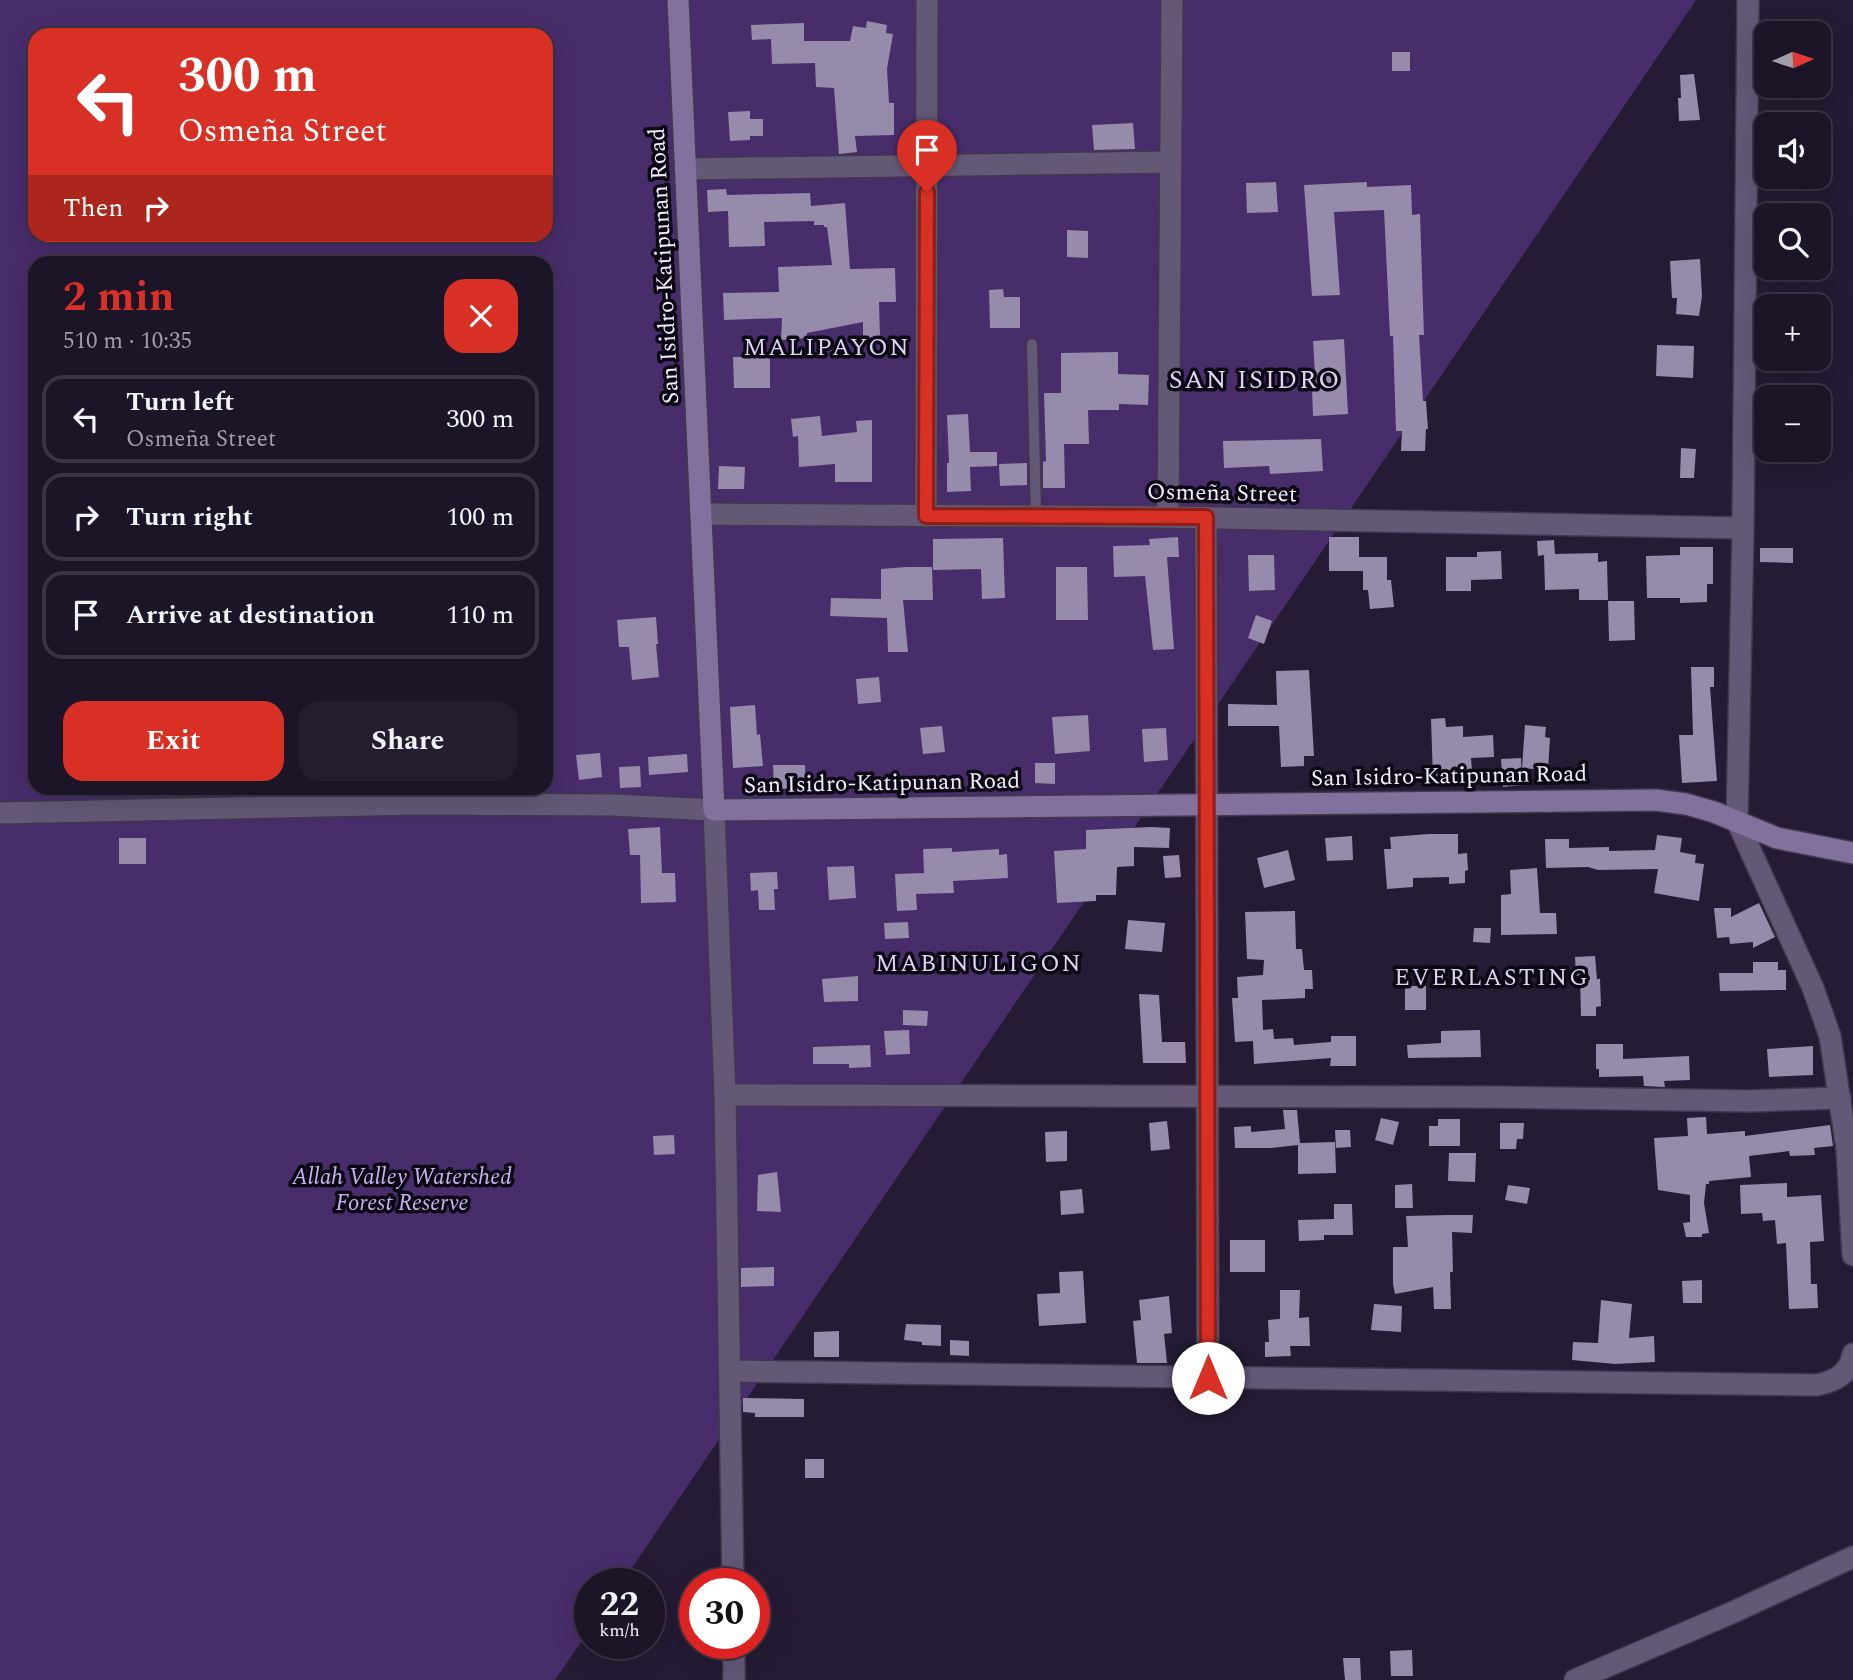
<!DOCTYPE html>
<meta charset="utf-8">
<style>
body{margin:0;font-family:Spectral,serif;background:#251d2f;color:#f1f3f6;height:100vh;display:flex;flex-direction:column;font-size:26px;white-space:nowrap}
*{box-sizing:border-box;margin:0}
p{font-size:23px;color:#a09ea7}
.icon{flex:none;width:38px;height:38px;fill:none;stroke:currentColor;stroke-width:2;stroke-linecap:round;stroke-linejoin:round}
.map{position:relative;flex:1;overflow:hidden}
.details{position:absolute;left:28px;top:256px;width:525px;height:539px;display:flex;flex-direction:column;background:#1c1427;border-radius:21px;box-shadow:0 7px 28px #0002,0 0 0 2px #3a3344}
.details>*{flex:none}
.guide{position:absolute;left:28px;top:28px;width:525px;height:214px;border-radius:21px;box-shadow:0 7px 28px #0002,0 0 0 2px #3a3344;background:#d93025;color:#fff;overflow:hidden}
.needle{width:46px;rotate:87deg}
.buttons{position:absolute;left:1754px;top:21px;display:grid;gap:14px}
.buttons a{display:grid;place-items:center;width:77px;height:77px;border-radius:14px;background:#1c1427;box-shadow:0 7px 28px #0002,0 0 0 2px #3a3344;font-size:35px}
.speed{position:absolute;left:574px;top:1568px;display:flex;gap:14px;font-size:35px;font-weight:700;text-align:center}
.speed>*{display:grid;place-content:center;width:91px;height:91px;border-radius:50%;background:#1c1427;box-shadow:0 7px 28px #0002,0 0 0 2px #3a3344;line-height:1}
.speed small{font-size:18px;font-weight:400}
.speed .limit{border:10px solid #d22;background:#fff;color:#111}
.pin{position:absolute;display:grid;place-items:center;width:60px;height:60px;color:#fff;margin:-72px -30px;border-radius:50% 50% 50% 0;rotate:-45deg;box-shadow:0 0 7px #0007}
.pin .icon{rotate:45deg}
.me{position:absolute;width:77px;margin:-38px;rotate:0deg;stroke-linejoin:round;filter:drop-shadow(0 0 5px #0008)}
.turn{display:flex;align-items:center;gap:24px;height:147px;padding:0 35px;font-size:32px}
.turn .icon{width:91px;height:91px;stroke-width:2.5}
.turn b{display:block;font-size:49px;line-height:60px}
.then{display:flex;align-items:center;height:66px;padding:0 35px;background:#0003;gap:14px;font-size:26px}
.round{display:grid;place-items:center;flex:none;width:74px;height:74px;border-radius:21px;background:#251d2f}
.summary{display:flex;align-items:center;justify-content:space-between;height:119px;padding:0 35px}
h1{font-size:42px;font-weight:700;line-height:52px;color:#d93025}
.action{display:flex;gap:14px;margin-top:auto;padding:14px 35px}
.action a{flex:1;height:80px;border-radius:21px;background:#d93025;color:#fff;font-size:28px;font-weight:700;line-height:80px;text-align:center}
.action a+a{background:#251d2f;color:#f1f3f6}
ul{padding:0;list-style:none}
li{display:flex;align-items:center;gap:21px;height:88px;margin:0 14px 10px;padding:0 21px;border:4px solid #3a3344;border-radius:21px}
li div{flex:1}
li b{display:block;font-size:26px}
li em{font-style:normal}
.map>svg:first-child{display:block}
.green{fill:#482d6b;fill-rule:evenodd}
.building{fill:#968baa}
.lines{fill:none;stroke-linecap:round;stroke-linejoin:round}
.lane-casing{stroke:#40384c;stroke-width:14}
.street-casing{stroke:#40384c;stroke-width:24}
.secondary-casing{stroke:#40384c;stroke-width:24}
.lane{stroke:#635876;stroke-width:10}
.street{stroke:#635876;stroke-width:21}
.secondary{stroke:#81719c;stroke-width:21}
.route-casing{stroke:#8d1f18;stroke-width:18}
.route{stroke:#d93025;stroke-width:12}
.labels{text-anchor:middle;stroke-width:7;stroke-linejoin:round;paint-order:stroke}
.street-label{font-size:23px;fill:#f1ebfc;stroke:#0c0813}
.park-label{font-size:23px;font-style:italic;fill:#c9b2f2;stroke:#0c0813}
.neighbourhood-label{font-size:24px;letter-spacing:2px;fill:#ded2f5;stroke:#0c0813}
.quarter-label{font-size:26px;letter-spacing:2px;fill:#ded2f5;stroke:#0c0813}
</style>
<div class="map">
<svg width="1853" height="1680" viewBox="0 0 1853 1680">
<rect width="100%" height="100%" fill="#251b34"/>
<path class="green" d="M0,0H1696L621,1584H590V1629L555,1680H0ZM35,35H546V234H35ZM35,262H546V788H35Z"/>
<g class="building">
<polygon points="867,21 887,25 886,33 893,34 887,69 889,103 894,103 894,135 855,136 857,152 839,154 834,88 816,87 815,63 772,64 771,39 752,40 751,25 804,23 804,41 850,41 853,26 866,28"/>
<rect x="1392" y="52" width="18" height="19"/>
<polygon points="1694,74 1700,120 1679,121 1678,98 1681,98 1680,75"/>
<polygon points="750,111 750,119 763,119 763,136 750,136 750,140 730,141 728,112"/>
<polygon points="1133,123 1135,149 1094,150 1092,125"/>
<polygon points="1276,182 1278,212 1247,213 1246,183"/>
<polygon points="1367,182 1367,187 1411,185 1412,215 1420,214 1424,335 1419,335 1423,401 1426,401 1428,429 1426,429 1425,451 1401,451 1402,431 1396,431 1393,336 1390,336 1384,210 1334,212 1340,295 1312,296 1304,185"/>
<polygon points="726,189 727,195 810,193 811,206 845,203 850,269 895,268 896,302 879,302 880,337 863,338 863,322 807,333 807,338 781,340 782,318 724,320 723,293 779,292 778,267 832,265 827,227 824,227 824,225 814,225 814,221 764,222 765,246 729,247 728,211 708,212 707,190"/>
<polygon points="1067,230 1088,231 1088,258 1067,257"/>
<polygon points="1700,259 1702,296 1699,316 1676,314 1677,298 1672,298 1670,261"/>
<polygon points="1003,289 1004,297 1020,297 1020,328 990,328 989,290"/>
<polygon points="1344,339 1348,414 1313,416 1312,389 1316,389 1313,341"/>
<polygon points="1657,345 1694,346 1693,378 1656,376"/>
<polygon points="1118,352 1118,374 1149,375 1148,405 1119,404 1119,410 1088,410 1089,444 1064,444 1065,488 1043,488 1043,462 1046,461 1044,393 1061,393 1061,353"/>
<polygon points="733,357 770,357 770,388 734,388"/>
<polygon points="968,414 970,452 997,452 997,466 970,467 971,491 947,492 947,463 949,463 947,415"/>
<polygon points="820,416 822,436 857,432 856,421 872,420 872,482 835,482 835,464 799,467 798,436 793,437 791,419"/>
<polygon points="1321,439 1323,471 1270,474 1269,466 1224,468 1223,441"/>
<polygon points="1681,448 1696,449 1694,478 1680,478"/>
<polygon points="1027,463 1027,485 1000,486 999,464"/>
<polygon points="719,466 745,467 744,489 718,489"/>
<polygon points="1178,537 1179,557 1167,557 1174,649 1153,650 1145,576 1114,577 1113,546 1150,545 1149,539"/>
<polygon points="1329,537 1359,537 1359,557 1387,557 1387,580 1391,580 1394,607 1370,609 1368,590 1363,590 1363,571 1329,571"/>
<polygon points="1003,538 1005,598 982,599 981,569 933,570 933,539"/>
<polygon points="1554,540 1555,554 1598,553 1598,562 1607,561 1608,600 1579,600 1579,589 1545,590 1544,555 1538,556 1537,541"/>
<polygon points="1680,547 1713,547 1713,584 1707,584 1707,602 1680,603 1680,598 1647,598 1646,556 1680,555"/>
<polygon points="1760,548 1793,548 1793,563 1760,562"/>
<polygon points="1501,551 1502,579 1471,580 1471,591 1446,591 1446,557 1477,557 1477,552"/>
<polygon points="1248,555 1274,555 1275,590 1249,591"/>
<polygon points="906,567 932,567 933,600 903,600 908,652 888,652 887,618 830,616 831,598 881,599 881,569"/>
<polygon points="1056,567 1087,567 1088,620 1056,620"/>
<polygon points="1608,601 1634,601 1635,640 1609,641"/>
<polygon points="1256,615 1272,621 1264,644 1248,638"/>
<polygon points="656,617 658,644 656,644 659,677 632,680 629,647 619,647 617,620"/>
<polygon points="1691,667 1714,667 1714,687 1710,687 1717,781 1682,783 1679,735 1693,735"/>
<polygon points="1309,670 1314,756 1304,756 1304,766 1281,767 1279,726 1228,726 1228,704 1277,705 1276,671"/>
<polygon points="879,677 881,702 858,704 856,679"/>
<polygon points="755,705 757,735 760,734 763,766 733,768 730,707"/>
<polygon points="1088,715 1090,751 1055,754 1052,717"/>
<polygon points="1445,718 1446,727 1463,726 1463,737 1493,735 1494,757 1471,758 1472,770 1448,772 1449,779 1433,780 1431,719"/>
<polygon points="1525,725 1546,727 1545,737 1550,738 1548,770 1522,768"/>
<polygon points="942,726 945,752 923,754 920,728"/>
<polygon points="1166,728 1168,760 1144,762 1142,729"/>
<polygon points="600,753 602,777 579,780 576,755"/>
<polygon points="687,754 688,772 649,775 648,757"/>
<polygon points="1521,758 1522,785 1503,787 1501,759"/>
<polygon points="1035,763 1055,763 1055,784 1035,783"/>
<polygon points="773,765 805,765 806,788 774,789"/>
<polygon points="640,766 641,787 620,788 619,767"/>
<polygon points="660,827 662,873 675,873 676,902 641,903 640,855 630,855 628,829"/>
<polygon points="1151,827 1170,828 1169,848 1134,847 1134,866 1117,867 1116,895 1096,895 1096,901 1057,903 1054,851 1086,849 1086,830"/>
<polygon points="1429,834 1458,834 1458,854 1467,853 1468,870 1465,871 1465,883 1449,884 1449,877 1413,878 1413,887 1387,889 1384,849 1391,849 1390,837"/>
<polygon points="1657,835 1682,838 1680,852 1696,855 1695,863 1704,864 1699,901 1654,893 1658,869 1598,870 1588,867 1546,868 1545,839 1569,839 1569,848 1609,847 1609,851 1655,850"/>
<polygon points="1352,836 1353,860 1327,861 1325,838"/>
<rect x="119" y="838" width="27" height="26"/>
<polygon points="952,848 952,852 999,849 999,855 1007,854 1008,878 953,881 954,893 916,894 917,910 897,911 895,874 924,873 923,849"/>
<polygon points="1288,850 1295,880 1264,888 1257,858"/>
<polygon points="1179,855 1181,877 1165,878 1163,856"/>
<polygon points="854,866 856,898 829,900 827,867"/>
<polygon points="1537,868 1540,913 1556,913 1557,934 1501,935 1501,895 1511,894 1510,870"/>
<polygon points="777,872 778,889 774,889 775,910 759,910 758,890 751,891 750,873"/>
<polygon points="1759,903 1775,937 1753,948 1753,942 1730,944 1729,937 1717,938 1714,908 1731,908 1731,917"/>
<polygon points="1295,911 1296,949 1302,949 1304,970 1312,970 1313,989 1305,989 1305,998 1262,1000 1263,1030 1273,1029 1274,1039 1293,1038 1294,1045 1331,1042 1331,1036 1356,1036 1356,1066 1330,1066 1331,1058 1254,1064 1253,1041 1235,1042 1232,998 1238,998 1237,977 1263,975 1264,960 1247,959 1245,912"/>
<polygon points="1128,920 1165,923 1162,952 1125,949"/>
<polygon points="908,922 909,938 885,939 884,923"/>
<polygon points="1474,928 1491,928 1490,943 1473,942"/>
<polygon points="1595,956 1597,979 1600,979 1601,1006 1596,1007 1596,1016 1581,1016 1580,976 1576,976 1575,957"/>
<polygon points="1753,962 1778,962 1778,970 1786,970 1786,990 1720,991 1719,973 1753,973"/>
<polygon points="858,976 858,1001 824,1002 822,979"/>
<rect x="1405" y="986" width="21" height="24"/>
<polygon points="1139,994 1159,995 1162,1042 1185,1042 1186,1063 1143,1063"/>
<polygon points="903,1010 928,1011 927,1026 903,1025"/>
<polygon points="909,1030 910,1054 886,1055 884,1031"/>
<polygon points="1480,1030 1481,1057 1408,1058 1407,1045 1441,1043 1441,1031"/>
<polygon points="1596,1044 1623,1044 1623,1059 1689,1056 1690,1080 1664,1081 1665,1087 1644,1086 1643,1076 1599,1077 1599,1069 1596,1069"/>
<polygon points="870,1045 871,1067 849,1068 849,1064 813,1064 813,1047"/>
<polygon points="1813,1046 1813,1075 1769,1077 1767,1049"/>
<polygon points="1283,1110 1297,1110 1300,1143 1335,1142 1336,1173 1298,1174 1298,1145 1271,1148 1235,1148 1234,1127 1251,1126 1251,1132 1285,1129"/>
<polygon points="1706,1117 1707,1134 1745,1131 1745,1136 1830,1125 1833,1146 1814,1148 1815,1155 1790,1156 1789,1151 1749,1156 1751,1177 1709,1181 1709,1184 1706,1184 1704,1203 1709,1233 1702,1234 1702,1237 1686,1237 1683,1223 1690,1222 1690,1195 1658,1190 1654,1138 1688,1136 1687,1118"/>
<polygon points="1381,1118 1399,1122 1393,1145 1375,1140"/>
<polygon points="1438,1119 1460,1119 1460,1146 1429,1146 1429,1126 1438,1126"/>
<polygon points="1167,1121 1170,1149 1151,1151 1149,1123"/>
<polygon points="1500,1123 1524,1123 1523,1139 1517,1139 1516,1149 1500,1149"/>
<polygon points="1335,1130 1350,1130 1351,1147 1336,1148"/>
<polygon points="1067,1131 1067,1161 1046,1162 1045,1132"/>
<polygon points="674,1135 675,1154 654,1155 653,1136"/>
<polygon points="1449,1153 1476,1153 1475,1182 1448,1181"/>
<polygon points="777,1172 781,1212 757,1211 758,1175"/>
<polygon points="1787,1183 1787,1197 1821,1195 1824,1241 1810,1242 1811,1284 1817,1284 1818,1308 1789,1309 1786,1243 1777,1244 1775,1220 1763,1221 1762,1213 1741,1214 1740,1185"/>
<polygon points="1412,1184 1413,1208 1395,1208 1395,1185"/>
<polygon points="1508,1185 1530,1188 1527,1204 1505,1200"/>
<polygon points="1082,1189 1084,1213 1061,1215 1060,1191"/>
<polygon points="1334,1204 1352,1204 1353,1235 1324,1235 1324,1240 1299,1241 1298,1220 1334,1219"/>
<polygon points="1448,1215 1473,1215 1472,1233 1452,1232 1453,1272 1450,1272 1451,1309 1434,1309 1433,1287 1395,1294 1393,1284 1393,1247 1408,1247 1406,1216"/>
<rect x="1230" y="1240" width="35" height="32"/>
<polygon points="774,1267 774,1286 741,1287 741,1268"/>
<polygon points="1083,1271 1086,1323 1039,1326 1037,1294 1060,1293 1059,1272"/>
<polygon points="1702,1280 1702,1303 1683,1303 1682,1281"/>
<polygon points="1280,1290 1300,1290 1299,1318 1309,1317 1310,1346 1290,1346 1291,1356 1265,1357 1265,1342 1269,1342 1268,1320 1280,1319"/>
<polygon points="1169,1296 1172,1333 1164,1334 1167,1363 1137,1363 1133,1321 1141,1320 1139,1300"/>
<polygon points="1601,1300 1632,1304 1629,1338 1654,1336 1655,1362 1615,1364 1572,1360 1573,1342 1598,1343"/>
<polygon points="1374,1304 1402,1306 1401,1332 1371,1330"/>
<polygon points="906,1324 941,1325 941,1346 922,1345 922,1342 904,1340"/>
<polygon points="839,1331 839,1357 814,1357 814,1332"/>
<polygon points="950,1340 969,1341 969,1356 950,1355"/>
<polygon points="743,1398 804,1399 804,1417 755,1417 755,1413 743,1412"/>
<rect x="805" y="1459" width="19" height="19"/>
<polygon points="1412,1650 1413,1676 1391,1676 1390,1651"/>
<polygon points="1343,1658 1360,1658 1361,1680 1345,1680"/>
</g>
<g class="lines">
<defs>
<polyline id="lane" points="1032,344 1036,516"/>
<g id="street">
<polyline points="1748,0 1743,528 1737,821 1813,988 1830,1036 1847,1149 1853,1255"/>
<polyline points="685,169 1170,162"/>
<polyline points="701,514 1168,517 1743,528"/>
<polyline points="926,516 927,0"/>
<polyline points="1168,517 1172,0"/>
<polyline points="1206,517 1208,1378"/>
<polyline points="0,813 415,804 613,805 714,810 725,1095 733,1584"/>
<polyline points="725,1095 1488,1097 1751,1101 1840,1098"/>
<path d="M731,1371L1817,1385C1836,1381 1849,1374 1853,1354"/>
<polyline points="734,1643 734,1680"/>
<polyline points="1575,1680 1729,1614 1853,1557"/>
</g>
<polyline id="secondary" points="678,0 714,810 1656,800 1686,804 1714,812 1777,838 1853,853"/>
</defs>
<use href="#lane" class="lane-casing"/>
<use href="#street" class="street-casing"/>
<use href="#secondary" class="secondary-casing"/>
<use href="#lane" class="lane"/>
<use href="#street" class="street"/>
<use href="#secondary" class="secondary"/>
</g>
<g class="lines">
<defs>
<polyline id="route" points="927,192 926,516 1206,517 1208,1378"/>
</defs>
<use href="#route" class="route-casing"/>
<use href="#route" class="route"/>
</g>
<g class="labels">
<g class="street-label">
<text transform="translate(663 266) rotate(-93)" y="8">San Isidro-Katipunan Road</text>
<text transform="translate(1222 492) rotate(1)" y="8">Osmeña Street</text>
<text transform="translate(1449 775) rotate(-1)" y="8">San Isidro-Katipunan Road</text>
<text transform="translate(882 782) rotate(-1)" y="8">San Isidro-Katipunan Road</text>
</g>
<g class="park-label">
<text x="402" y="1184">Allah Valley Watershed<tspan x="402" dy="26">Forest Reserve</tspan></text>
</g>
<g class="neighbourhood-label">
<text x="827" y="355">MALIPAYON</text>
<text x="979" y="971">MABINULIGON</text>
<text x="1492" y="985">EVERLASTING</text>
</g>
<g class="quarter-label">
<text x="1255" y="388">SAN ISIDRO</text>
</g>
</g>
</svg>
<div class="buttons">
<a><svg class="needle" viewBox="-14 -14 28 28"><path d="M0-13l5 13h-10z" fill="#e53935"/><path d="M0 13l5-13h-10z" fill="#a09ea7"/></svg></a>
<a><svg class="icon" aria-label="sound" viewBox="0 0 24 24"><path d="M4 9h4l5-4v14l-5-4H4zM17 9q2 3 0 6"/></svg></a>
<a><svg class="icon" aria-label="search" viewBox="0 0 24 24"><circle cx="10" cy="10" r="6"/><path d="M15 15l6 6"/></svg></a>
<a>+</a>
<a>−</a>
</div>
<div class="speed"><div>22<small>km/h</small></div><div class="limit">30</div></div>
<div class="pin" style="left:927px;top:192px;background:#d93025"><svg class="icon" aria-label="arrive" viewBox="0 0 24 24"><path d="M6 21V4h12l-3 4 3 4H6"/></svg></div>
<svg class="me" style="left:1208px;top:1378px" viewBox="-20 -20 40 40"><circle r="19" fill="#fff"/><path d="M0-13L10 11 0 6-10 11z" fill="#d93025"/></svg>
<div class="guide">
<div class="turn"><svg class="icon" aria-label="left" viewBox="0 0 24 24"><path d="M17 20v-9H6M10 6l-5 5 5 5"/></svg><div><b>300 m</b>Osmeña Street</div></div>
<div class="then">Then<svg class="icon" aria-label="right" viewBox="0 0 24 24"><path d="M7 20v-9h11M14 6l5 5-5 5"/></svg></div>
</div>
<section class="details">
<div class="summary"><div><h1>2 min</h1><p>510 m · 10:35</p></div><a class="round" style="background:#d93025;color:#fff"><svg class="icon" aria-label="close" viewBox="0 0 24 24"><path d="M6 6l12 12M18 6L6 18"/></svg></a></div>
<ul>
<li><svg class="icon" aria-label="left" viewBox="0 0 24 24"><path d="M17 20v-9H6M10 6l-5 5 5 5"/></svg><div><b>Turn left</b><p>Osmeña Street</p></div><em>300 m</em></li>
<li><svg class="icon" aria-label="right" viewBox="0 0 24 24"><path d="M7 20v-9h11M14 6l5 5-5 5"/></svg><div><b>Turn right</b></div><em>100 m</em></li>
<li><svg class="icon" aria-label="arrive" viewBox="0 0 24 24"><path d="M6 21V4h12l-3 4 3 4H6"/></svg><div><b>Arrive at destination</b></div><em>110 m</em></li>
</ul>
<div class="action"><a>Exit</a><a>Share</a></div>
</section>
</div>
